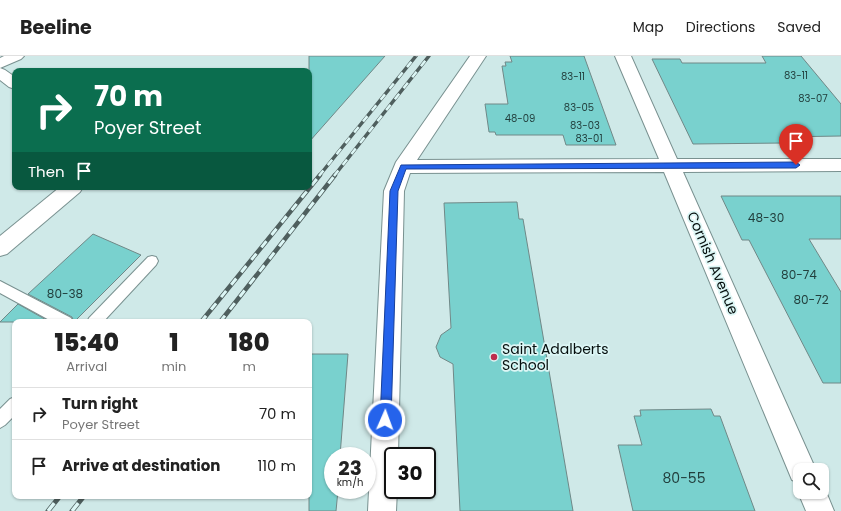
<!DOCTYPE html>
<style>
body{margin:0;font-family:Poppins,sans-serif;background:#f6f6f6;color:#222;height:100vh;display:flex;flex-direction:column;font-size:15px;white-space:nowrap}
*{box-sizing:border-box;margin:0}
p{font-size:13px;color:#767676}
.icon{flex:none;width:22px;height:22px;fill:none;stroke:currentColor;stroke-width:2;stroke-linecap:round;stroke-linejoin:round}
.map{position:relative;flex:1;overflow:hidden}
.panel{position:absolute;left:12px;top:263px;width:300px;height:180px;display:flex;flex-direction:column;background:#fff;border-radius:8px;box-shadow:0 1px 3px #0004}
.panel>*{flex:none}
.hud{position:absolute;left:12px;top:12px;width:300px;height:122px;border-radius:8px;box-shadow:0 1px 3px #0004;background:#0b6e4f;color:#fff;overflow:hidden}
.buttons{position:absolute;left:793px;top:407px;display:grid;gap:8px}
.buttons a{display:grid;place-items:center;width:36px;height:36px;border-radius:8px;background:#fff;box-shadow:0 1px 3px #0004;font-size:20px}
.speed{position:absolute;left:324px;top:391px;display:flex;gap:8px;font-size:20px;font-weight:700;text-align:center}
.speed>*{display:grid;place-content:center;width:52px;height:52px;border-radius:50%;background:#fff;box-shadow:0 1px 3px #0004;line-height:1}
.speed small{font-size:10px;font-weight:400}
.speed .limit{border:2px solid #111;border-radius:6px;background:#fff;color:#111}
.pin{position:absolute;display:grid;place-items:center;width:34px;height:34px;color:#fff;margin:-41px -17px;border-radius:50% 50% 50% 0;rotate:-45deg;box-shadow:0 0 4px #0007}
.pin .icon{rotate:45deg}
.me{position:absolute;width:44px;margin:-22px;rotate:2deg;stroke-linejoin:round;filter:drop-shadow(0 0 3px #0008)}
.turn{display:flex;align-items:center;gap:14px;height:84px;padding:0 16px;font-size:18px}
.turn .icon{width:52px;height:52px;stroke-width:2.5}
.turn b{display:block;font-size:28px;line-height:34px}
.then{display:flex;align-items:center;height:38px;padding:0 16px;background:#0003;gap:8px;font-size:15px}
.eta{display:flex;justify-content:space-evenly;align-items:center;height:68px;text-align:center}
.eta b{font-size:24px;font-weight:800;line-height:28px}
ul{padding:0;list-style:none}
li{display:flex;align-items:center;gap:12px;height:52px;padding:0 16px;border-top:1px solid #e0e0e0}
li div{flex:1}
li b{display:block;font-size:15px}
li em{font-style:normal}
header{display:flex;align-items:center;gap:24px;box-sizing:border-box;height:56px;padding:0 20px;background:#fff;border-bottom:1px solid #e0e0e0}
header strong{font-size:19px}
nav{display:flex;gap:22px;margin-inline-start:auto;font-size:14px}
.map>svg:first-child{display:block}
.building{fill:#79d1ce;stroke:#708887}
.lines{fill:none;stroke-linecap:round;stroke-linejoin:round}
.lane-casing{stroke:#799190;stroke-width:2}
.street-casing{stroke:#799190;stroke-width:2}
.lane{fill:#fff;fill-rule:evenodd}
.street{fill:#fff;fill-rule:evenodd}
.rail-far2-casing{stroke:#4f5f5e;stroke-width:3.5}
.rail-far1-casing{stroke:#4f5f5e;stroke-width:4.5}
.rail-casing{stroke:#4f5f5e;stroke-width:5}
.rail-far2{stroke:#dcf6f5;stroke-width:2.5;stroke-dasharray:7;stroke-linecap:butt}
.rail-far1{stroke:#dcf6f5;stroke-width:3;stroke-dasharray:8;stroke-linecap:butt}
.rail{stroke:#dcf6f5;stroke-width:3.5;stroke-dasharray:10;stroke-linecap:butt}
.route{fill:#2563eb;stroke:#184099}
.poi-dot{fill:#bd2c4d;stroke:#dcf6f5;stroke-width:1.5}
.labels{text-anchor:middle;stroke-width:3.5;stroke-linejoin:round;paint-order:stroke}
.far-number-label{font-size:10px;fill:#223f3d}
.number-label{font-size:12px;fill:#223f3d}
.street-label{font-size:14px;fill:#050e0d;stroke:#dcf6f5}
.poi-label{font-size:14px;fill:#050e0d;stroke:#dcf6f5;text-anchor:start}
.near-number-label{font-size:14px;fill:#223f3d}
</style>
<header>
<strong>Beeline</strong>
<nav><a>Map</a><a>Directions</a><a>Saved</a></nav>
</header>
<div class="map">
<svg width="841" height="455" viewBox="0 0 841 455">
<rect width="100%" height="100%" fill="#cfe9e8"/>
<g class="building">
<polygon points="309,0 385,0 309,86"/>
<polygon points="510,0 584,0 616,89 566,89 563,79 496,79 495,76 489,76 485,48 508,48 502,10 506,10 505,6 512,6"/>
<polygon points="762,0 801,0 841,48 841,80 780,81 784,87 693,88 652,3 680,3 682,7 766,7"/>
<polygon points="721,140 841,140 841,183 809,183 841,236 841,327 823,327 749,184 742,184"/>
<polygon points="517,146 519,163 523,163 573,455 460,455 453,308 440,301 436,291 441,279 451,272 444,147"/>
<polygon points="93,178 141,199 74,266 72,261 28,238"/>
<polygon points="18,248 50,266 0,266"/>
<polygon points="309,298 348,298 340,400 333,400 333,434 338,434 336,455 309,455"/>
<polygon points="711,353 714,360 720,360 755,455 633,455 618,389 642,389 634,360 641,360 640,354"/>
</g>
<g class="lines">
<defs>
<g id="lane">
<polygon points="152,200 156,201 158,205 156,209 103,266 87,266 89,262 148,201"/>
<polygon points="0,225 71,262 73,266 53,266 0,237"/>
<polygon points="15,341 15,359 5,369 0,372 0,353 10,343"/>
</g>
<g id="street">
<polygon points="4,0 24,0 21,3 0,12 5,14 15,21 15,33 9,31 0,24 0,2"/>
<polygon points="470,0 486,0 417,104 659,103 615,0 631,0 677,103 841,103 841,115 683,116 816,414 800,414 800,427 792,424 664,116 410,117 404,135 398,400 393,400 393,434 397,434 396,455 368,455 384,135 396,106"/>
<polygon points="60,131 83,131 80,136 7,198 0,200 0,180"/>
<polygon points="822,426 834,455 806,455 798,436 800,431 800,436 822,436"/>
</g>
</defs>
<use href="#lane" class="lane-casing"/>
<use href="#street" class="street-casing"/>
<use href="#lane" class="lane"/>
<use href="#street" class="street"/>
<defs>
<g id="rail-far2">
<polyline points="319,120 416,0"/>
<polyline points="334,120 429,0"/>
</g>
<g id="rail-far1">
<polyline points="201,266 320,119"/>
<polyline points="220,266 335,119"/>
</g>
<g id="rail">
<polyline points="48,455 60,440"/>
<polyline points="72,455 84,440"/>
</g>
</defs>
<use href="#rail-far2" class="rail-far2-casing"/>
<use href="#rail-far1" class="rail-far1-casing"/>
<use href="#rail" class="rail-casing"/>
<use href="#rail-far2" class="rail-far2"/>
<use href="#rail-far1" class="rail-far1"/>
<use href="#rail" class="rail"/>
</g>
<polygon class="route" points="796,106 800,109 796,112 406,113 398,135 391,364 389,367 385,369 381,367 380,364 390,135 401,109"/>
<circle class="poi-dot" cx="494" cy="301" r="4"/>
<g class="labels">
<g class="far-number-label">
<text x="796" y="23">83-11</text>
<text x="573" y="24">83-11</text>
<text x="813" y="46">83-07</text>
<text x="579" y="55">83-05</text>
<text x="520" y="66">48-09</text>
<text x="585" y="73">83-03</text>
<text x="589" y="86">83-01</text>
</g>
<g class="number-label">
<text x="766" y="166">48-30</text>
<text x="799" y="223">80-74</text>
<text x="65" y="242">80-38</text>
<text x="811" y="248">80-72</text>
</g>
<g class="street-label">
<text transform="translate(713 207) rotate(67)" y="5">Cornish Avenue</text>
</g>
<g class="poi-label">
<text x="502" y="298">Saint Adalberts<tspan x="502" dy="16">School</tspan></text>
</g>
<g class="near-number-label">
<text x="684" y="427">80-55</text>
</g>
</g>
</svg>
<div class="buttons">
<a><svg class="icon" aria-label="search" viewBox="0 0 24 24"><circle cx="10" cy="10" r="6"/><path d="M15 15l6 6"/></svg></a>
</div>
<div class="speed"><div>23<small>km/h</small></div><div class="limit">30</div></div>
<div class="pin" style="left:796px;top:109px;background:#d93025"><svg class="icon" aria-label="arrive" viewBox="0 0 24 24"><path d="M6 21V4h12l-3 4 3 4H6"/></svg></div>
<svg class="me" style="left:385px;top:364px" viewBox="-20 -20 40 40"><circle r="17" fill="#2563eb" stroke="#fff" stroke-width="3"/><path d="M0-11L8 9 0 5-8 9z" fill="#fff"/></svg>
<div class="hud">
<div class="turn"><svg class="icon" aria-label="right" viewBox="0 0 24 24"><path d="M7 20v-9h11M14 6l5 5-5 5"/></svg><div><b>70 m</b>Poyer Street</div></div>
<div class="then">Then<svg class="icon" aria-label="arrive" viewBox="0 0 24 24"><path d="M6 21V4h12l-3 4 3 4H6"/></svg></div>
</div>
<section class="panel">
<div class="eta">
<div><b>15:40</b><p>Arrival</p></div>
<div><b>1</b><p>min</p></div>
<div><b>180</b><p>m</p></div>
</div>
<ul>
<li><svg class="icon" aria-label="right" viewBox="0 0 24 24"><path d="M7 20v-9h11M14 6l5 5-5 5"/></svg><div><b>Turn right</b><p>Poyer Street</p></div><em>70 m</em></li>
<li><svg class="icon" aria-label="arrive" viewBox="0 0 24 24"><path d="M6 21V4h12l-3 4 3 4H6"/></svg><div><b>Arrive at destination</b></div><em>110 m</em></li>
</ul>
</section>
</div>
